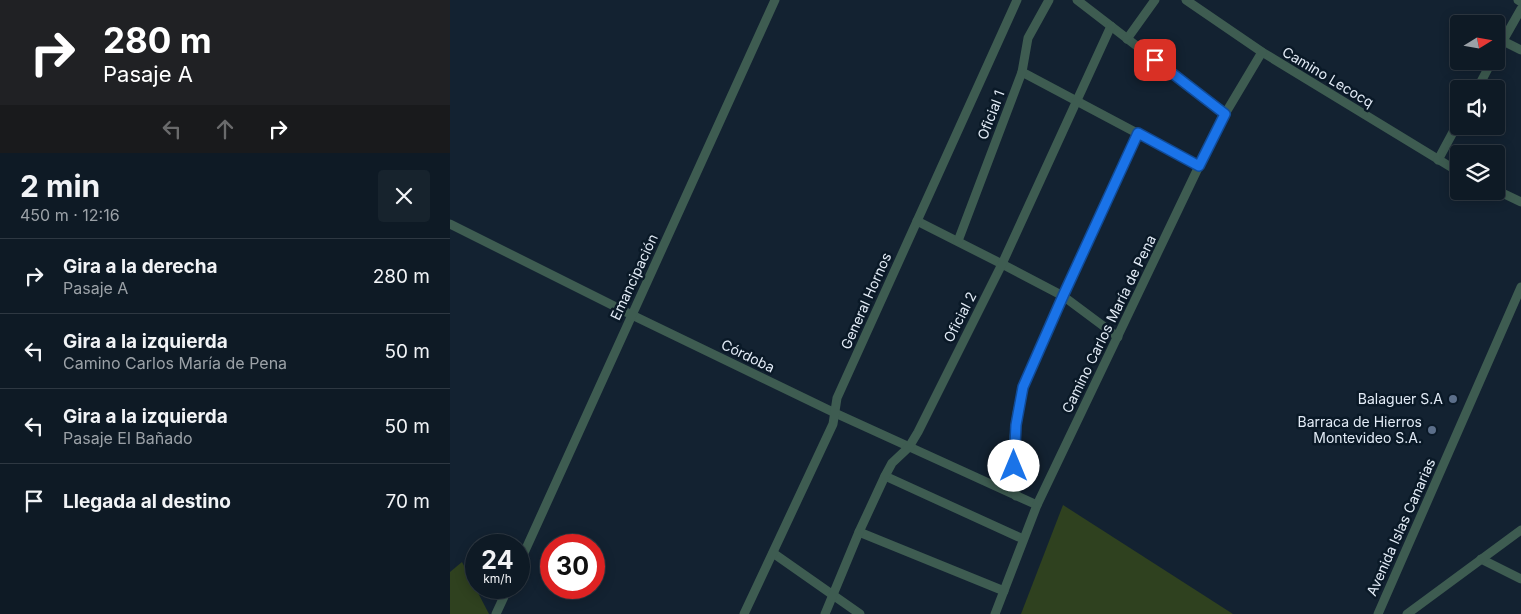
<!DOCTYPE html>
<html lang="es">
<meta charset="utf-8">
<style>
body{margin:0;font-family:Inter,sans-serif;background:#17232d;color:#f1f3f6;height:100vh;display:flex;flex-direction:column;font-size:19px;white-space:nowrap}
*{box-sizing:border-box;margin:0}
p{font-size:16px;color:#9ba1a7}
.icon{flex:none;width:28px;height:28px;fill:none;stroke:currentColor;stroke-width:2;stroke-linecap:round;stroke-linejoin:round}
.map{position:relative;flex:1;overflow:hidden}
.drawer{display:flex;flex-direction:column;background:#0e1a25;width:450px}
.drawer>*{flex:none}
.hud{background:#202124;color:#fff;overflow:hidden}
.needle{width:32px;rotate:79deg}
.buttons{position:absolute;left:1000px;top:15px;display:grid;gap:10px}
.buttons a{display:grid;place-items:center;width:55px;height:55px;border-radius:5px;background:#0e1a25;box-shadow:0 2px 12px #0003,0 0 0 1px #2e3842;font-size:25px}
.speed{position:absolute;left:15px;top:534px;display:flex;gap:10px;font-size:25px;font-weight:700;text-align:center}
.speed>*{display:grid;place-content:center;width:65px;height:65px;border-radius:50%;background:#0e1a25;box-shadow:0 2px 12px #0003,0 0 0 1px #2e3842;line-height:1}
.speed small{font-size:12px;font-weight:400}
.speed .limit{border:8px solid #d22;background:#fff;color:#111}
.pin{position:absolute;display:grid;place-items:center;width:42px;height:42px;color:#fff;margin:-21px;border-radius:10px;box-shadow:0 2px 8px #0006}
.me{position:absolute;width:55px;margin:-28px;rotate:0deg;stroke-linejoin:round;filter:drop-shadow(0 0 4px #0008)}
.turn{display:flex;align-items:center;gap:18px;height:105px;padding:0 20px;font-size:22px}
.turn .icon{width:65px;height:65px;stroke-width:2.5}
.turn b{display:block;font-size:35px;line-height:42px}
.lanes{display:flex;align-items:center;height:48px;padding:0 20px;background:#0003;justify-content:center;gap:25px;direction:ltr}
.lanes .off{opacity:.35}
.round{display:grid;place-items:center;flex:none;width:52px;height:52px;border-radius:5px;background:#17232d}
.summary{display:flex;align-items:center;justify-content:space-between;height:85px;padding:0 20px}
h1{font-size:30px;font-weight:700;line-height:38px}
ul{padding:0;list-style:none}
li{display:flex;align-items:center;gap:15px;height:75px;padding:0 20px;border-top:1px solid #2e3842}
li div{flex:1}
li b{display:block;font-size:19px}
li em{font-style:normal}
main{display:flex;flex:1;min-height:0}
.map>svg:first-child{display:block}
.green{fill:#2f411f}
.lines{fill:none;stroke-linecap:round;stroke-linejoin:round}
.minor{stroke:#3e5c51;stroke-width:9}
.route-casing{stroke:#114b97;stroke-width:12}
.route{stroke:#1a73e8;stroke-width:9}
.service-dot{fill:#5c6f8a;stroke:#0a1927;stroke-width:2}
.labels{text-anchor:middle;stroke-width:5;stroke-linejoin:round;paint-order:stroke}
.street-label{font-size:14px;fill:#e2ebf6;stroke:#0a1927}
.poi-label{font-size:14px;fill:#e2ebf6;stroke:#0a1927;text-anchor:end}
</style>
<main>
<section class="drawer">
<div class="hud">
<div class="turn"><svg class="icon" aria-label="right" viewBox="0 0 24 24"><path d="M7 20v-9h11M14 6l5 5-5 5"/></svg><div><b>280 m</b>Pasaje A</div></div>
<div class="lanes"><svg class="icon off" aria-label="left" viewBox="0 0 24 24"><path d="M17 20v-9H6M10 6l-5 5 5 5"/></svg><svg class="icon off" aria-label="ahead" viewBox="0 0 24 24"><path d="M12 20V5M6 11l6-6 6 6"/></svg><svg class="icon" aria-label="right" viewBox="0 0 24 24"><path d="M7 20v-9h11M14 6l5 5-5 5"/></svg></div>
</div>
<div class="summary"><div><h1>2 min</h1><p>450 m · 12:16</p></div><a class="round"><svg class="icon" aria-label="close" viewBox="0 0 24 24"><path d="M6 6l12 12M18 6L6 18"/></svg></a></div>
<ul>
<li><svg class="icon" aria-label="right" viewBox="0 0 24 24"><path d="M7 20v-9h11M14 6l5 5-5 5"/></svg><div><b>Gira a la derecha</b><p>Pasaje A</p></div><em>280 m</em></li>
<li><svg class="icon" aria-label="left" viewBox="0 0 24 24"><path d="M17 20v-9H6M10 6l-5 5 5 5"/></svg><div><b>Gira a la izquierda</b><p>Camino Carlos María de Pena</p></div><em>50 m</em></li>
<li><svg class="icon" aria-label="left" viewBox="0 0 24 24"><path d="M17 20v-9H6M10 6l-5 5 5 5"/></svg><div><b>Gira a la izquierda</b><p>Pasaje El Bañado</p></div><em>50 m</em></li>
<li><svg class="icon" aria-label="arrive" viewBox="0 0 24 24"><path d="M6 21V4h12l-3 4 3 4H6"/></svg><div><b>Llegada al destino</b></div><em>70 m</em></li>
</ul>
</section>
<div class="map">
<svg width="1071" height="614" viewBox="0 0 1071 614">
<rect width="100%" height="100%" fill="#132231"/>
<g class="green">
<polygon points="613,505 783,614 571,614"/>
<polygon points="12,562 39,614 0,614 0,572"/>
</g>
<g class="lines">
<g class="minor">
<polyline points="627,0 775,114"/>
<polyline points="736,0 812,52 1009,172"/>
<polyline points="1068,0 1071,2"/>
<polyline points="677,39 705,0"/>
<polyline points="1053,41 1071,50"/>
<polyline points="1046,53 1071,9"/>
<polyline points="572,72 749,166"/>
<polyline points="1027,89 1042,61"/>
<polyline points="988,160 1009,121"/>
<polyline points="1046,190 1071,202"/>
<polyline points="467,221 552,264 613,296 668,337"/>
<polyline points="0,224 182,315 385,413 587,505"/>
<polyline points="508,241 572,72 578,38 599,0"/>
<polyline points="435,476 573,539"/>
<polyline points="566,496 564,437 567,413 573,387 613,296 688,133"/>
<polyline points="409,532 554,591"/>
<polyline points="323,553 410,614"/>
<polyline points="1031,559 1071,579"/>
<polyline points="69,564 325,0"/>
<polyline points="46,614 58,588"/>
<polyline points="294,614 383,424 387,398 567,0"/>
<polyline points="375,614 409,532 435,476 442,463 459,447 468,432 552,264 661,26"/>
<polyline points="545,614 587,505 749,166 775,114 812,52"/>
<polyline points="928,614 1071,287"/>
<polyline points="957,614 1071,530"/>
</g>
</g>
<g class="lines">
<defs>
<polyline id="route" points="564,466 566,425 573,387 613,296 688,133 749,166 775,114 705,60"/>
</defs>
<use href="#route" class="route-casing"/>
<use href="#route" class="route"/>
</g>
<g class="service-dot">
<circle cx="1003" cy="399" r="5"/>
<circle cx="982" cy="430" r="5"/>
</g>
<g class="labels">
<g class="street-label">
<text transform="translate(878 77) rotate(31)" y="5">Camino Lecocq</text>
<text transform="translate(541 115) rotate(-69)" y="5">Oficial 1</text>
<text transform="translate(184 277) rotate(-65)" y="5">Emancipación</text>
<text transform="translate(416 301) rotate(-66)" y="5">General Hornos</text>
<text transform="translate(510 317) rotate(-63)" y="5">Oficial 2</text>
<text transform="translate(659 324) rotate(-64)" y="5">Camino Carlos María de Pena</text>
<text transform="translate(298 356) rotate(26)" y="5">Córdoba</text>
<text transform="translate(951 527) rotate(-66)" y="5">Avenida Islas Canarias</text>
</g>
<g class="poi-label">
<text x="993" y="404">Balaguer S.A</text>
<text x="972" y="427">Barraca de Hierros<tspan x="972" dy="16">Montevideo S.A.</tspan></text>
</g>
</g>
</svg>
<div class="buttons">
<a><svg class="needle" viewBox="-14 -14 28 28"><path d="M0-13l5 13h-10z" fill="#e53935"/><path d="M0 13l5-13h-10z" fill="#9ba1a7"/></svg></a>
<a><svg class="icon" aria-label="sound" viewBox="0 0 24 24"><path d="M4 9h4l5-4v14l-5-4H4zM17 9q2 3 0 6"/></svg></a>
<a><svg class="icon" aria-label="layers" viewBox="0 0 24 24"><path d="M12 4l9 5-9 5-9-5zM3 14l9 5 9-5"/></svg></a>
</div>
<div class="speed"><div>24<small>km/h</small></div><div class="limit">30</div></div>
<div class="pin" style="left:705px;top:60px;background:#d93025"><svg class="icon" aria-label="arrive" viewBox="0 0 24 24"><path d="M6 21V4h12l-3 4 3 4H6"/></svg></div>
<svg class="me" style="left:564px;top:466px" viewBox="-20 -20 40 40"><circle r="19" fill="#fff"/><path d="M0-13L10 11 0 6-10 11z" fill="#1a73e8"/></svg>
</div>
</main>
